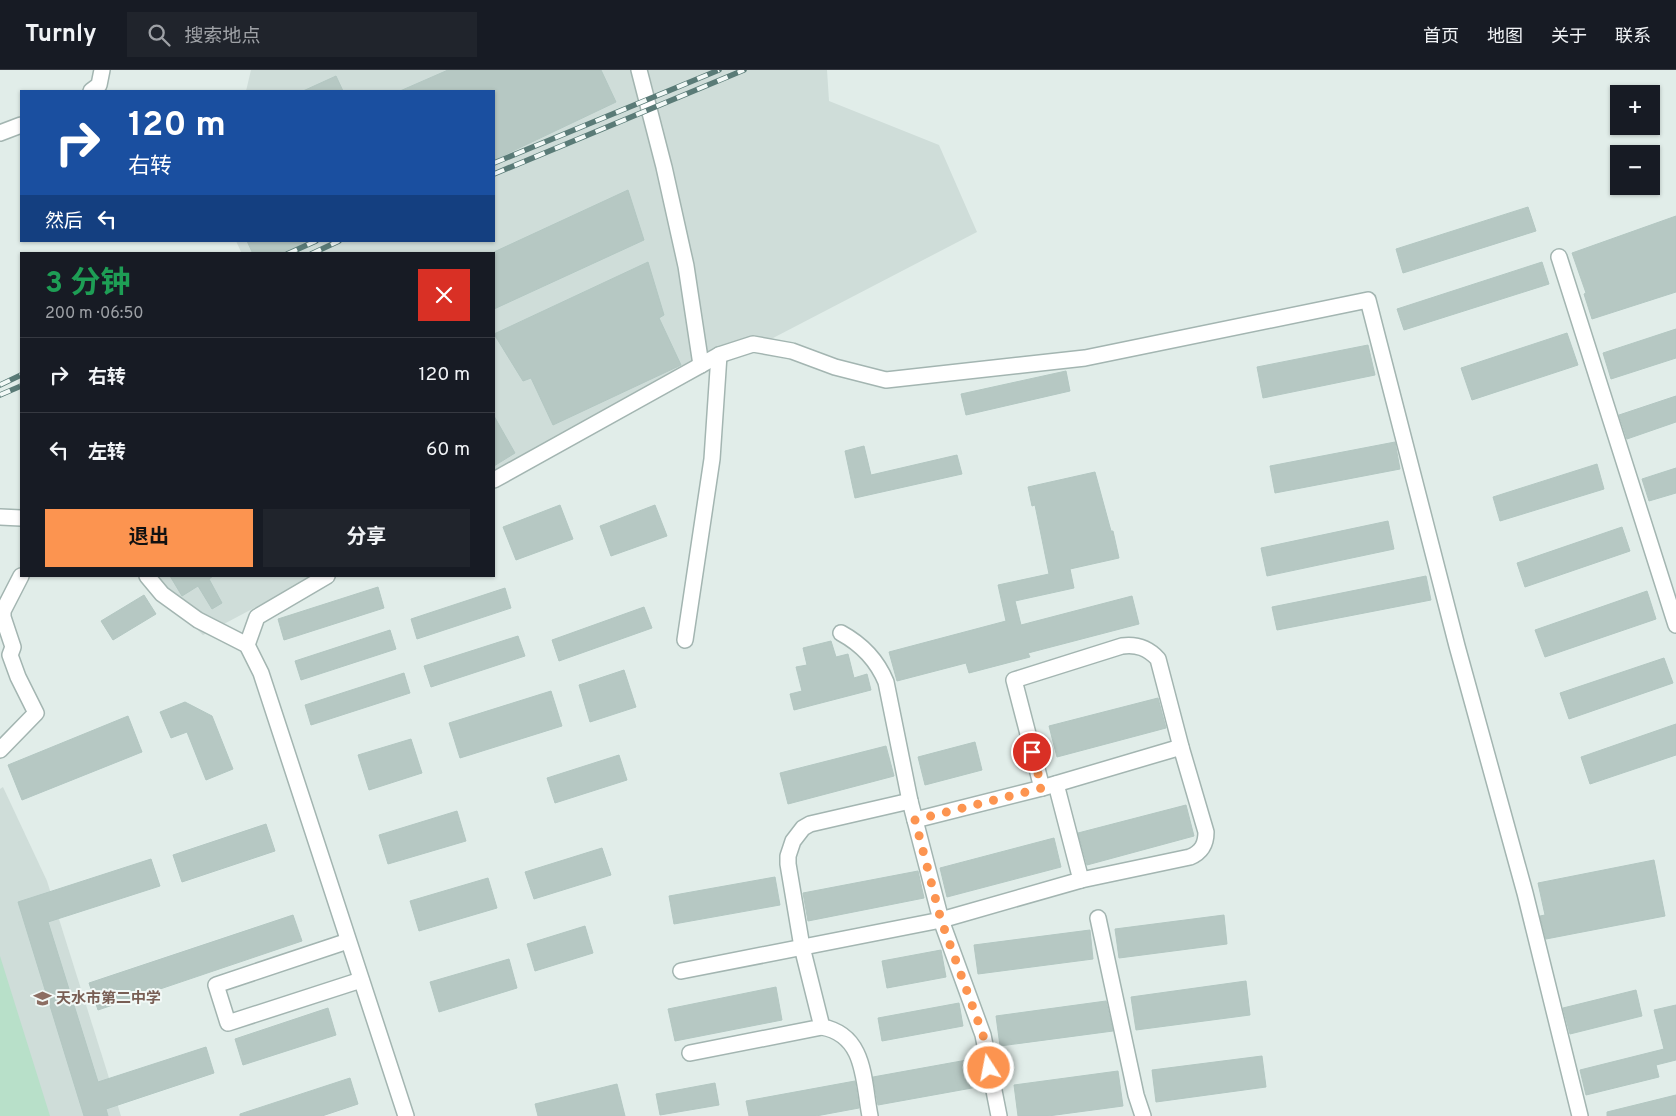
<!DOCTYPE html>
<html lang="zh">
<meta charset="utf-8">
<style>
body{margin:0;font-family:Overpass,"Noto Sans SC",sans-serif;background:#20242c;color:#f1f3f6;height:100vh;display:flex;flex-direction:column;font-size:19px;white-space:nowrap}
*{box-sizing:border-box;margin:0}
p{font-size:16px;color:#9ea1a6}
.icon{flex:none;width:28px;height:28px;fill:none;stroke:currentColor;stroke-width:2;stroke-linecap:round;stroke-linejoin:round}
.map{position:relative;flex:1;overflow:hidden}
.panel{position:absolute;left:20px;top:182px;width:475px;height:325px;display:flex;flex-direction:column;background:#171b24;border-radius:0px;box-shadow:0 1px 4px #0004}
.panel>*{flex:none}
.hud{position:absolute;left:20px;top:20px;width:475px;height:152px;border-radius:0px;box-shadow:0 1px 4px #0004;background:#1a4fa0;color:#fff;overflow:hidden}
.buttons{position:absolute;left:1610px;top:15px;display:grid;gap:10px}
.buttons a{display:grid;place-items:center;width:50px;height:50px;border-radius:0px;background:#171b24;box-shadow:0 1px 4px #0004;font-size:25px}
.pin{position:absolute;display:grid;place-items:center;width:42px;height:42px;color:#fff;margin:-21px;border:2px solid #fff;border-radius:50%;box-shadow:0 1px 5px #0007}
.me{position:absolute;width:55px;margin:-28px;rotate:349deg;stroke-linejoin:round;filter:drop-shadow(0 0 4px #0008)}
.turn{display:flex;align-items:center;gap:18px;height:105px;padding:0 25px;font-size:22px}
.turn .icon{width:65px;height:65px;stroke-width:2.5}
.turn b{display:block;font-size:35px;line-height:42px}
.then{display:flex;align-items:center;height:48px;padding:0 25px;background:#0003;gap:10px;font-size:19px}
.round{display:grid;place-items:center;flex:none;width:52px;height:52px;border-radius:0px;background:#20242c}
.overview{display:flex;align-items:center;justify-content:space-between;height:85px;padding:0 25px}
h1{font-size:30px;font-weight:700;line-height:38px;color:#1e9e55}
.primary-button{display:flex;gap:10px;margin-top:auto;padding:10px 25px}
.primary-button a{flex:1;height:58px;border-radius:0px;background:#fc9450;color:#111;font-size:20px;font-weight:700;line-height:58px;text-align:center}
.primary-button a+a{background:#20242c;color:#f1f3f6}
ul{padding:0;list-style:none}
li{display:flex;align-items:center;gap:15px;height:75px;padding:0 25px;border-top:1px solid #363941}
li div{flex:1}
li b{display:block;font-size:19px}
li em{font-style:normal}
header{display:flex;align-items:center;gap:30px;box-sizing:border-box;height:70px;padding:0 25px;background:#171b24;border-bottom:1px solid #363941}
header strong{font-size:24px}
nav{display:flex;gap:28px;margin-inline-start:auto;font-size:18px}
.search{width:350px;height:45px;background:#20242c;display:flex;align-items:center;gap:12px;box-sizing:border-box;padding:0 18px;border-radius:0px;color:#9ea1a6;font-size:19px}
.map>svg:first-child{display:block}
.built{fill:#cfddd9}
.green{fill:#b8e0c9}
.building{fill:#b6c8c3;stroke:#b3c7c2}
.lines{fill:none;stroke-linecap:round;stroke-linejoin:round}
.minor-casing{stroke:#a3b5b1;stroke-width:18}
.minor{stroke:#fff;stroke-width:15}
.rail-casing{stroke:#5a7b77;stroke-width:5.5}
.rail{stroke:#f2f9f7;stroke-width:4;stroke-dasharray:11;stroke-linecap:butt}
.route{stroke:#fc9450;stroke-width:9;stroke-dasharray:0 16.2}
.labels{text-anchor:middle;stroke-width:4;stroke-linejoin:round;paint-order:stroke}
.education-label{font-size:15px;font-weight:bold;fill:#785e54;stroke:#f2f9f7;text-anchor:start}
</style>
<header>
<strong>Turnly</strong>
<div class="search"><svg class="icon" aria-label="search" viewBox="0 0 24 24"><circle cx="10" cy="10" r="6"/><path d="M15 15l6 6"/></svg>搜索地点</div>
<nav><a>首页</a><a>地图</a><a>关于</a><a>联系</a></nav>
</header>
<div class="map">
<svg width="1676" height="1046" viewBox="0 0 1676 1046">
<rect width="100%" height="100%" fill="#e1ede9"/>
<g class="built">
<polygon points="251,0 827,0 829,31 939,75 977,162 494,413 494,184 242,184 236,171 494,171 494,21 246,21"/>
<polygon points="140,506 315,506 203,565"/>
<polygon points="3,717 47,811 121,1046 0,1046 0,719"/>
</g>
<polygon class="green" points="0,886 50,1046 0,1046"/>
<g class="building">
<polygon points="448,0 601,0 616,32 494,90 494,21 400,21"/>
<polygon points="336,6 343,21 303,21"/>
<polygon points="628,120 644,170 494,239 494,182"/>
<polygon points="1528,137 1536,161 1403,203 1396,179"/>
<polygon points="1676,146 1676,222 1592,249 1584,224 1586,223 1572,183"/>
<polygon points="247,171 308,171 282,184 253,184"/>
<polygon points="648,192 664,245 659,248 681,295 553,355 531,308 523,311 494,264"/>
<polygon points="1542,192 1549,214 1404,260 1397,239"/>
<polygon points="1676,259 1676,288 1611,309 1603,283"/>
<polygon points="1567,263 1578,295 1472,330 1461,298"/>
<polygon points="1368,275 1375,305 1263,328 1257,297"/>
<polygon points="1066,301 1070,321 966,345 961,324"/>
<polygon points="1676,326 1676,352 1627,369 1619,345"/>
<polygon points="494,346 515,383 494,396"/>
<polygon points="1395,372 1400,399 1275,423 1270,396"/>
<polygon points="864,376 871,405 957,385 962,404 855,428 845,381"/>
<polygon points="1597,394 1604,419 1500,451 1493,427"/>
<polygon points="1676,398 1676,423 1649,431 1642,409"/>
<polygon points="1095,402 1111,461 1113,461 1119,488 1070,499 1074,518 1015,531 1021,555 1132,526 1139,554 1028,583 1030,587 969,603 966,593 897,611 889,582 1006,551 998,515 1049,504 1035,435 1032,436 1028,417"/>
<polygon points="560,435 573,469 516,490 503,457"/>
<polygon points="655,435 667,466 611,486 600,456"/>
<polygon points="1388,451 1394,479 1267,506 1261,478"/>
<polygon points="1622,457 1630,481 1525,517 1517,493"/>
<polygon points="170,506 213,506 209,509 222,533 212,539 198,516 182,526"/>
<polygon points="1426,506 1431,530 1277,560 1272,537"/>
<polygon points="378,517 384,538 284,570 278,549"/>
<polygon points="505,518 511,538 417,569 411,549"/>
<polygon points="1647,521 1656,549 1545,587 1535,560"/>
<polygon points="144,525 156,544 113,570 101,551"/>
<polygon points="644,537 652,558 559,591 552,570"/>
<polygon points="390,560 396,579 301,610 295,591"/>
<polygon points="518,566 525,586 431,617 424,596"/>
<polygon points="831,571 836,587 848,584 854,608 867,604 871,620 794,640 790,624 802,621 796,597 807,595 803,578"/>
<polygon points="1664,588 1673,613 1569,649 1560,623"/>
<polygon points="624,600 636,637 590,652 579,615"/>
<polygon points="404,603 410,623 311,655 305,635"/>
<polygon points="551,621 562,656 460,688 449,653"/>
<polygon points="1158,628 1166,658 1057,687 1049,656"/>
<polygon points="185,632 212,646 233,699 206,710 187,662 171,668 160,642"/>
<polygon points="128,646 142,682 22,730 8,695"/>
<polygon points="1676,654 1676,685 1590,714 1581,687"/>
<polygon points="411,669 422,703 369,720 358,685"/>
<polygon points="975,672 982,700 925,715 918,687"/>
<polygon points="886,676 894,706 788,734 780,703"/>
<polygon points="619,685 627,710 555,733 547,708"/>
<polygon points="1186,735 1194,766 1087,795 1078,763"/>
<polygon points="457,741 466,771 388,794 379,765"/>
<polygon points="266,754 275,781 182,812 173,785"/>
<polygon points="1054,768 1061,797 947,827 940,798"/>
<polygon points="602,778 611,805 534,829 525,802"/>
<polygon points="151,789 160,816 48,852 98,1012 206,977 214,1003 106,1039 108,1046 84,1046 18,832"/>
<polygon points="1654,790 1665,846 1546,869 1540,846 1545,845 1538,813"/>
<polygon points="918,801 924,828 808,851 803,823"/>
<polygon points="775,807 780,835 674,854 669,826"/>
<polygon points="488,808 497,838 419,861 410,831"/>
<polygon points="293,845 302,871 98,940 89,913"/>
<polygon points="1224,845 1227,874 1119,888 1115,859"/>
<polygon points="585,856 593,883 535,901 527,874"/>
<polygon points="1090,860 1093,889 978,904 974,875"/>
<polygon points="941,880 946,907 887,918 882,891"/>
<polygon points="509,889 517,918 439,942 430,912"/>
<polygon points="1246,911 1250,945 1136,960 1131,927"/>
<polygon points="776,917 782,950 675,971 668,939"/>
<polygon points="1636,920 1642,946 1570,964 1563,938"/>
<polygon points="1106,931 1113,961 1000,976 996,946"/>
<polygon points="959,933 963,956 882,971 878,948"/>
<polygon points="1676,935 1676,990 1656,995 1659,1007 1586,1025 1580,1000 1664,979 1654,940"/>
<polygon points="328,938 336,965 243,995 235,969"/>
<polygon points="1262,986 1266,1017 1156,1032 1152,1000"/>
<polygon points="978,988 983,1016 878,1035 873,1007"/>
<polygon points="1118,1001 1123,1036 1048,1046 1018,1046 1014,1015"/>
<polygon points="350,1008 358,1034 322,1046 240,1046 240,1044"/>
<polygon points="855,1011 859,1038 816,1046 749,1046 746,1031"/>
<polygon points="715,1013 719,1035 660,1045 656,1024"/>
<polygon points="617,1014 625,1046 538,1046 535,1034"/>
<polygon points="1676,1025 1676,1046 1607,1046 1607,1042"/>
</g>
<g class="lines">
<defs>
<g id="minor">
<polyline points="639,0 664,97 686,196 701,295"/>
<polyline points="91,21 99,15 102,0"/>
<polyline points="0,63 21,55"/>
<polyline points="1559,187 1676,555"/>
<polyline points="494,410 719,285 753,274 792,281 835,297 886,310 1085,288 1368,230 1457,576 1525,823 1580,1046"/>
<polyline points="0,447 21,448"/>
<polyline points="147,506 162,524 198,550 247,575 261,603 406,1046"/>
<path d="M841,563C863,575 877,590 886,612L910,731L941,850L1081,810L1056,714"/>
<polyline points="685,570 712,389 719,285"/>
<polyline points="247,575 257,547 327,506"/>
<polyline points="0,680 36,643 18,607 10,585 13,577 3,547 3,541 21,506"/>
<path d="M1042,718L1014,610L1122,576C1137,574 1148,578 1158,589L1181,677L1206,762C1206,774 1202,782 1190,787L1081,810"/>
<polyline points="915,750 1042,718 1181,677"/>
<polyline points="1098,848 1136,1025 1143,1046"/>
<polyline points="348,871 216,915 228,953 361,910"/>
<polyline points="681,901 941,850 983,965 999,1046"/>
<path d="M822,957C866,965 863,1011 870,1046"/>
<polyline points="690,983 822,957 802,877 788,794 788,786 793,771 803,758 810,754 910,731"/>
</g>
</defs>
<use href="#minor" class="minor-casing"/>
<use href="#minor" class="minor"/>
<defs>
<g id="rail">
<polyline points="494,93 719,0"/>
<polyline points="494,104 744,0"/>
<polyline points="287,184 316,171"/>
<polyline points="311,184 339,171"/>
<polyline points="0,315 21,305"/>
<polyline points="0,325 21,316"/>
</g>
</defs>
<use href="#rail" class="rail-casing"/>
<use href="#rail" class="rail"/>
</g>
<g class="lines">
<polyline class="route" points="989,998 983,965 941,850 915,750 1042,718 1032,682"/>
</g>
<defs>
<symbol id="school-bare" viewBox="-9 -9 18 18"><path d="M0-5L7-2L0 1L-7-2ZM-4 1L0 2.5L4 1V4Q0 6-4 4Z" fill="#8d6e63" stroke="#f2f9f7" stroke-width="2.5" paint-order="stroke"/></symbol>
</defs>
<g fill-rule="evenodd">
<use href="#school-bare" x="30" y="916" width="25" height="25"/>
</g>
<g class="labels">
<g class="education-label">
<text x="56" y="933">天水市第二中学</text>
</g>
</g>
</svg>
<div class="buttons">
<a>+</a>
<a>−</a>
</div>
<div class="pin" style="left:1032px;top:682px;background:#d93025"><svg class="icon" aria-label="arrive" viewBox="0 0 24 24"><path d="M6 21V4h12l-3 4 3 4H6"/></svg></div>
<svg class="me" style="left:989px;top:998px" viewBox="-20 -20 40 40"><circle r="17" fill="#fc9450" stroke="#fff" stroke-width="3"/><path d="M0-11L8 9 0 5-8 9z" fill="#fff"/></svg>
<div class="hud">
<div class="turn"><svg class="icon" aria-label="right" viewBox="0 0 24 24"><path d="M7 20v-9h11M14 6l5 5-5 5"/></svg><div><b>120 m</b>右转</div></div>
<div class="then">然后<svg class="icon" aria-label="left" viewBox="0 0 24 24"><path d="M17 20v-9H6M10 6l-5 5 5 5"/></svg></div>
</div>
<section class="panel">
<div class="overview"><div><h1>3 分钟</h1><p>200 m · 06:50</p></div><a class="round" style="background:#d93025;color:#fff"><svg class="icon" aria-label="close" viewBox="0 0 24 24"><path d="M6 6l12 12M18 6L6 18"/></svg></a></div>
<ul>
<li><svg class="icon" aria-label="right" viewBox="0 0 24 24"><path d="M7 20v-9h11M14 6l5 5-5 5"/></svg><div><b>右转</b></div><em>120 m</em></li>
<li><svg class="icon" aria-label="left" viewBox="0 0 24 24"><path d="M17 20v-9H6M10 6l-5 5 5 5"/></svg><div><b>左转</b></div><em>60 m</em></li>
</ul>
<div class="primary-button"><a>退出</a><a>分享</a></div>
</section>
</div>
